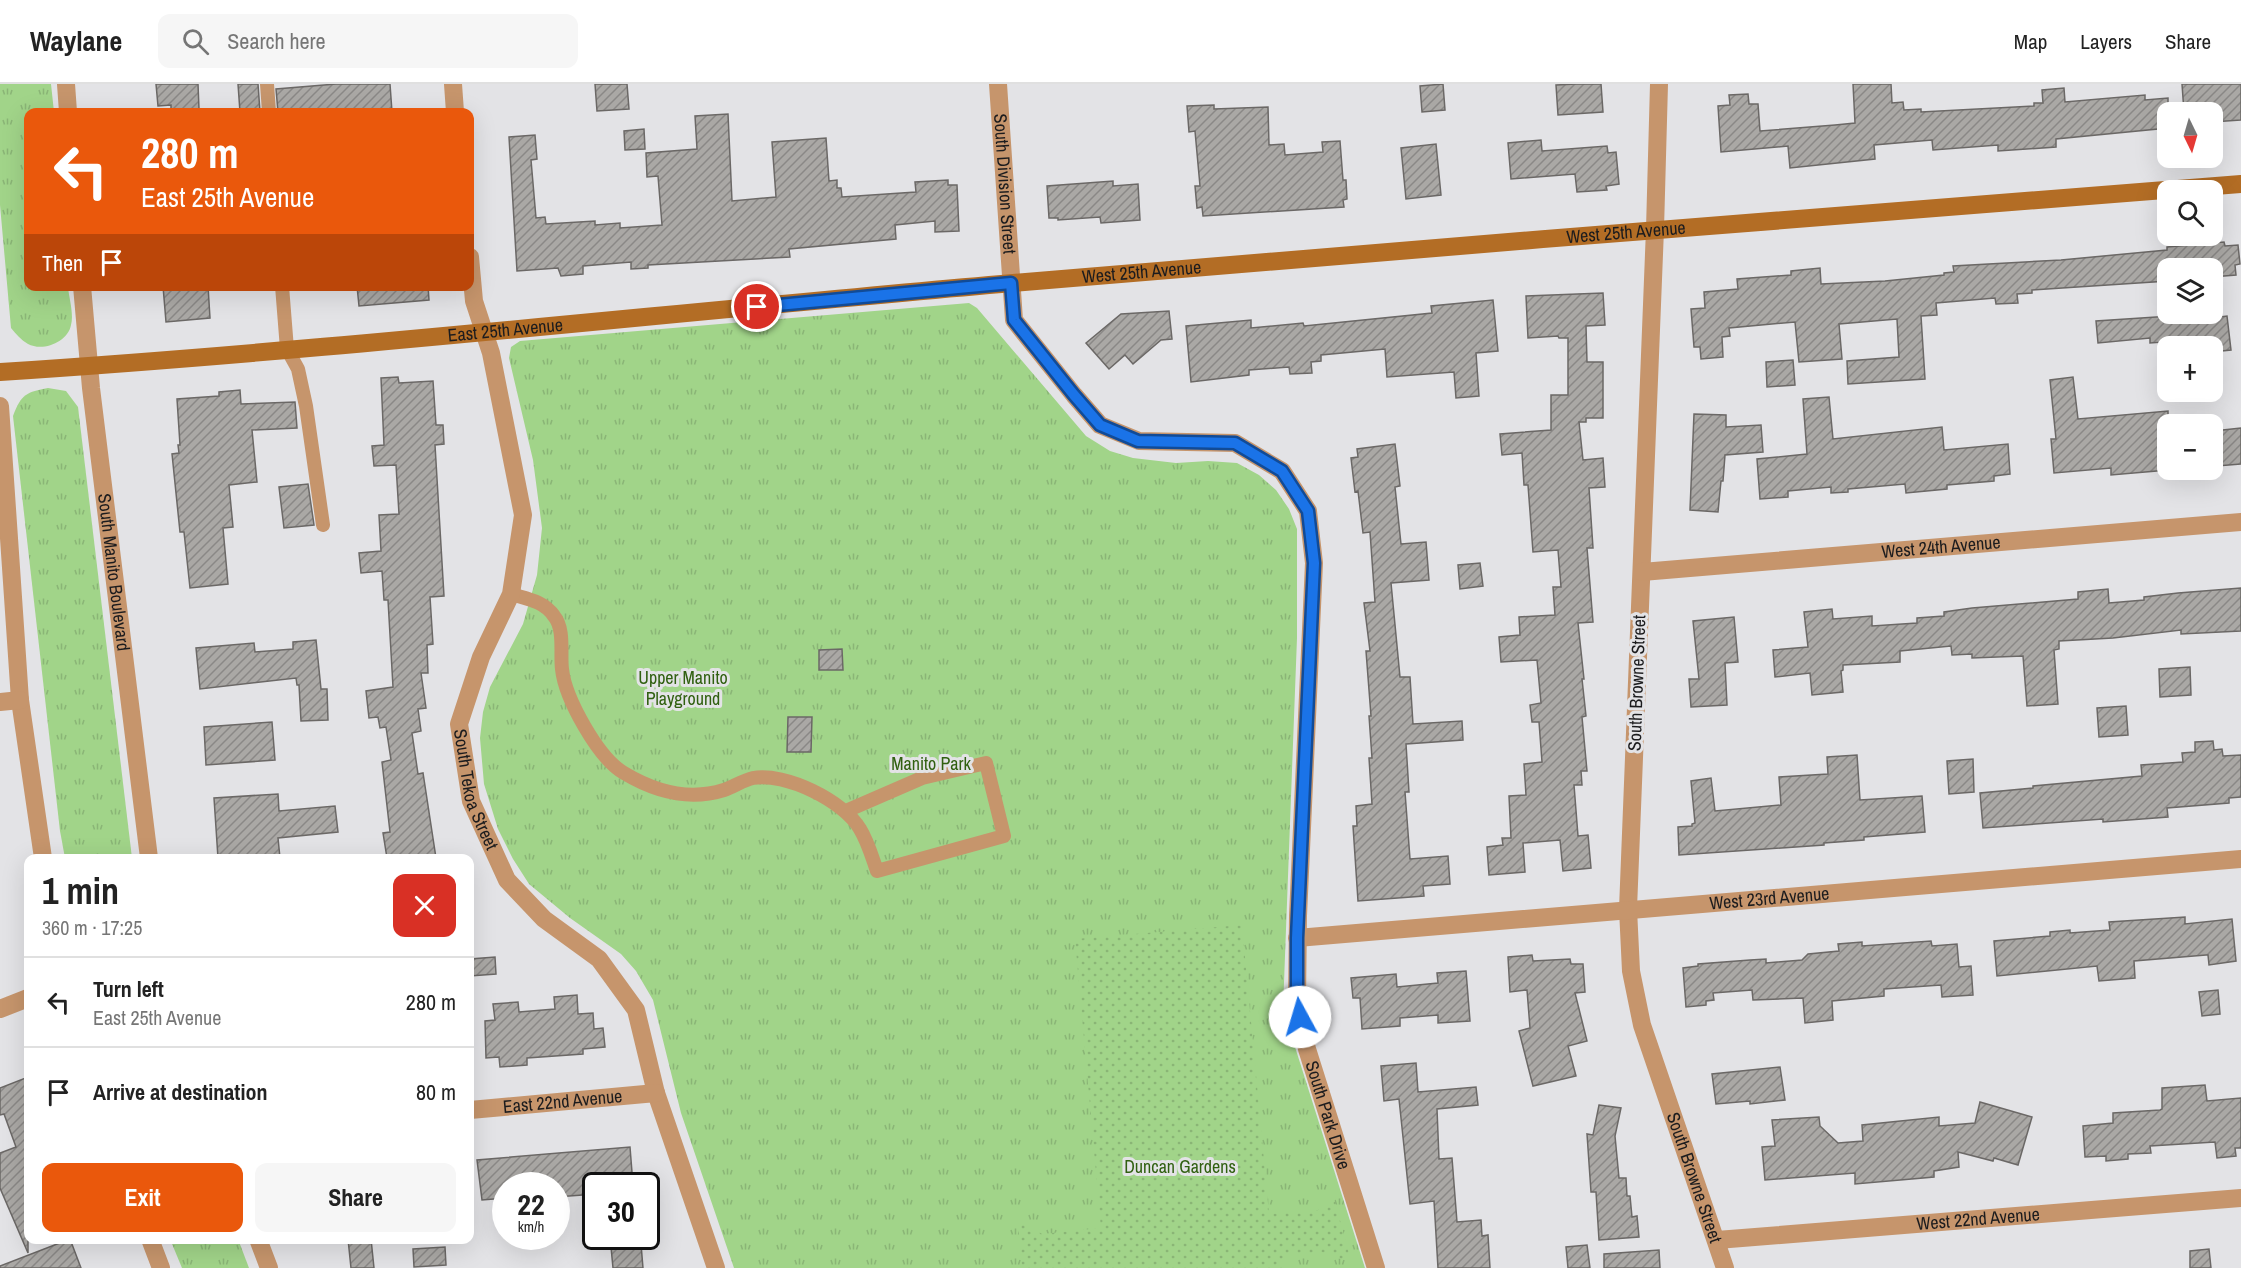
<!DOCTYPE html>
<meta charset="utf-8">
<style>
body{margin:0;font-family:"Archivo Narrow",sans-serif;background:#f6f6f6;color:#222;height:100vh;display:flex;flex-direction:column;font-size:22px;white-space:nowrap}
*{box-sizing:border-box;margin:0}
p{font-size:20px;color:#767676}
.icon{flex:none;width:33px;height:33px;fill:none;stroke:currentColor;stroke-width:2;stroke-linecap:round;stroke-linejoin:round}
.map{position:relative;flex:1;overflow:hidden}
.drawer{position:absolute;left:24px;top:770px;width:450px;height:390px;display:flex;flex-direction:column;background:#fff;border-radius:12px;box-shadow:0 6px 24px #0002}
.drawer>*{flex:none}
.hud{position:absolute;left:24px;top:24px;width:450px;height:183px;border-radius:12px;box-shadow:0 6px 24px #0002;background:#ea580c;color:#fff;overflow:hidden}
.needle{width:39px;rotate:175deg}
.controls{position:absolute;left:2157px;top:18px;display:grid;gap:12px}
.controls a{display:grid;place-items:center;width:66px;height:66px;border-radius:12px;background:#fff;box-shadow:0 6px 24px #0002;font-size:30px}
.speed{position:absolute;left:492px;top:1088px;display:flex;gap:12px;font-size:30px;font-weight:700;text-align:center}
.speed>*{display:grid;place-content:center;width:78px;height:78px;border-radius:50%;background:#fff;box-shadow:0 6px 24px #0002;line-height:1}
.speed small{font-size:15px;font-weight:400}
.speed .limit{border:3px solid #111;border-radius:9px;background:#fff;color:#111}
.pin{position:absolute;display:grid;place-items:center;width:51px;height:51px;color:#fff;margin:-26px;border:3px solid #fff;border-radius:50%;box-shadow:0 2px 6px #0007}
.me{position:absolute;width:66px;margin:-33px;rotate:354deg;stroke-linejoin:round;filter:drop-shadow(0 0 4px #0008)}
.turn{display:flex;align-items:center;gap:21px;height:126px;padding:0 18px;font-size:27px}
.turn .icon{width:78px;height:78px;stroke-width:2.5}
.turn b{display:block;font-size:42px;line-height:51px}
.then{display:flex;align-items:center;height:57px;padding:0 18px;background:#0003;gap:12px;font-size:22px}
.round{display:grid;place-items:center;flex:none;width:63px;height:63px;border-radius:12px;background:#f6f6f6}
.headline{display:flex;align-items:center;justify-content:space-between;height:102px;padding:0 18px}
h1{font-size:36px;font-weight:700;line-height:45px}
.action{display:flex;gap:12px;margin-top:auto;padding:12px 18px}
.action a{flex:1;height:69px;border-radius:12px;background:#ea580c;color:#fff;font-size:24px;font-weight:700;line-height:69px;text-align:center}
.action a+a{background:#f6f6f6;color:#222}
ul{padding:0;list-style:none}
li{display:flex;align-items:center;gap:18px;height:90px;padding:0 18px;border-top:2px solid #e0e0e0}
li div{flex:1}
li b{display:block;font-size:22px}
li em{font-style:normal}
header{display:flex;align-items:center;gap:36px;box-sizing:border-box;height:84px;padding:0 30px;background:#fff;border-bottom:2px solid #e0e0e0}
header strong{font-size:28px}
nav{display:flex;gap:33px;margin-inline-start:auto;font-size:21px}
.search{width:420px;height:54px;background:#f6f6f6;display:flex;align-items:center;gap:15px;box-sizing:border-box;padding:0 21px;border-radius:12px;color:#767676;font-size:22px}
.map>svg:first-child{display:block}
.park{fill:url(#park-tufts)}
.garden{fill:url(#garden-dots)}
.building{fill:url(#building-hatch);stroke:#6b6866;stroke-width:1.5}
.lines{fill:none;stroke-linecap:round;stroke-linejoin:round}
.lane{stroke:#c6956c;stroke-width:14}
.street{stroke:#c6956c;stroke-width:18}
.secondary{stroke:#b36d25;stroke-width:18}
.route-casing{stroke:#114b97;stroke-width:15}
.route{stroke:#1a73e8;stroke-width:10}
.labels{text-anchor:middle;stroke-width:6;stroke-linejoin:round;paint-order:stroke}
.street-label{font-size:18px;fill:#1c1c1e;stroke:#e3e3e6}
.park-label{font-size:18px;fill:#306010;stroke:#e3e3e6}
</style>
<header>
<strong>Waylane</strong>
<div class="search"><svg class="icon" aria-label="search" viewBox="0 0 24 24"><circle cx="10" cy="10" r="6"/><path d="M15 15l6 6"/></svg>Search here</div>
<nav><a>Map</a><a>Layers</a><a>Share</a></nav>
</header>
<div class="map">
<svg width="2241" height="1184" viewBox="0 0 2241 1184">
<defs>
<pattern id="park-tufts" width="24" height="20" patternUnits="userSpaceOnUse" patternTransform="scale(1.5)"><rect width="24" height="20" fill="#a1d489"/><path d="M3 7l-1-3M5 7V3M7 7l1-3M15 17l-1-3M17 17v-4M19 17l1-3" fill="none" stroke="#8ab576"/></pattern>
<pattern id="garden-dots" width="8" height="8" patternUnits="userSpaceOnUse" patternTransform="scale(1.5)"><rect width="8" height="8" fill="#a1d489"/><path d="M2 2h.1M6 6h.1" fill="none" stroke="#8ab576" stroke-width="1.8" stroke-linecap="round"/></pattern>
<pattern id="building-hatch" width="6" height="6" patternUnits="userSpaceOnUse" patternTransform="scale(1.5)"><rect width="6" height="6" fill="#aaa8a5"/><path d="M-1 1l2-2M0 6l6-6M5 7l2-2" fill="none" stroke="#8a8886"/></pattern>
</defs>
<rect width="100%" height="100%" fill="#e3e3e6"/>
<g class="park">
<path d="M0,0H51L54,28H28V202L68,203C69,214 74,230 71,241C68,258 43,268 28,260C21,256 16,250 11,244L0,121Z"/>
<polygon points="969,219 977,224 1086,352 1110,367 1133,374 1176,379 1208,377 1237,379 1259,391 1276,406 1289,425 1297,445 1297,554 1283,925 1365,1184 734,1184 681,1029 653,916 636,887 621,870 570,834 529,800 513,775 498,745 484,700 480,654 483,628 490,603 523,540 537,491 542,444 533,376 509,274 511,263 520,257"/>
<path d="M48,304L66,307L78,323L132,774H65L60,747L13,332C21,310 27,308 48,304Z"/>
<polygon points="170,1155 238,1155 249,1184 182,1184"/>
</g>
<polygon class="garden" points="1242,841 1269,1130 1318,1126 1334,1114 1351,1177 1337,1174 1322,1168 1283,1171 1284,1184 1022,1184 1018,1140 1029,1142 1042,1150 1101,1144 1075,855"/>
<g class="building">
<polygon points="156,0 198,0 199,25 191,25 191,28 171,28 171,21 158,22"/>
<polygon points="238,0 258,0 260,28 240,28"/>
<polygon points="336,0 390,0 392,28 278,28 276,5"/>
<polygon points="595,0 627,0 629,25 597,27"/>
<polygon points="1443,0 1445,26 1422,28 1420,2"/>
<polygon points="1576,0 1601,0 1603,28 1558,31 1556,1"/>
<polygon points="1853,0 1891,0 1892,19 1903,18 1904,26 1921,25 1921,28 2034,22 2034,19 2043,19 2042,6 2064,4 2065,18 2145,11 2145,16 2168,14 2168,44 2056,55 2056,63 1998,67 1998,61 1933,66 1932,56 1874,61 1875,75 1790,84 1788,62 1721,68 1718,22 1730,21 1729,11 1748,10 1749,20 1758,20 1760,47 1835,41 1855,39"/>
<polygon points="2182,0 2241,0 2241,36 2212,38 2212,28 2184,28"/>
<polygon points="1214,21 1214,25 1268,23 1269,61 1284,60 1285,71 1323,68 1322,58 1340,57 1343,96 1346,96 1347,115 1343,116 1344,123 1203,132 1202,123 1197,124 1195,102 1200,102 1195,47 1189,48 1187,22"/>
<polygon points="728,30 732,117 776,113 772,58 826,54 829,97 837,96 837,104 841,104 842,113 916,108 915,98 948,96 948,101 957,101 959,147 935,148 935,137 895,141 896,155 789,165 790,173 648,181 648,184 631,185 631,178 583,182 583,190 561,192 558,184 517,187 509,53 535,51 537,75 531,76 536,134 545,133 546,140 595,137 595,141 620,139 620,144 662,141 658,92 647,93 646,69 697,65 695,32"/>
<polygon points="644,45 645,65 625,66 624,47"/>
<polygon points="1541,56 1542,67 1607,62 1608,69 1616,68 1619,100 1606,102 1607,106 1577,108 1575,90 1511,95 1508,59"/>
<polygon points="1436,60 1441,111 1406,115 1401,64"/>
<polygon points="1113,97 1113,102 1138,100 1140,136 1101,139 1100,133 1058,136 1058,134 1049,134 1047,102"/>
<polygon points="2224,158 2225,162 2238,161 2240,180 2235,181 2236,191 2212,193 2212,184 2168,184 2168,197 2032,206 2032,209 2017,210 2018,219 1996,220 1995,214 1936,219 1937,231 1921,232 1925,295 1848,300 1847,277 1899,273 1897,235 1839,240 1842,275 1799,278 1795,238 1729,244 1730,252 1722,253 1723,273 1701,275 1700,263 1694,263 1691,225 1705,224 1704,208 1738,205 1737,195 1791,191 1791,187 1820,184 1821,200 1885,197 1944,191 1944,189 1954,188 1953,182 2061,176 2167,166 2167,163"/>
<polygon points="163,202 208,202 210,234 166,238"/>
<polygon points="357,202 428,202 429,216 359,222"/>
<polygon points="1603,209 1605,241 1586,242 1587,278 1603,278 1603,334 1586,334 1586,338 1579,338 1583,376 1603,374 1605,403 1589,404 1593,464 1587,464 1593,538 1578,539 1584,595 1582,595 1586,632 1582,633 1587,687 1581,687 1582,701 1574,701 1578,752 1588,751 1591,784 1563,787 1560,756 1523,759 1525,788 1489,791 1487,763 1503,761 1502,754 1511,754 1509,712 1526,711 1524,680 1542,678 1539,638 1532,638 1530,621 1541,619 1537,576 1501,578 1499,553 1520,551 1519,533 1555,531 1553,503 1561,503 1558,466 1533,468 1528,401 1524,401 1522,369 1502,371 1500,350 1551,346 1551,311 1568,311 1568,254 1559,254 1558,252 1528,254 1526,212"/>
<polygon points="1493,216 1498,267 1476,269 1479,312 1456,314 1454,288 1387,293 1385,265 1321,271 1321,277 1311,278 1312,289 1290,290 1289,283 1249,286 1249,291 1191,298 1186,242 1251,236 1251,244 1303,239 1304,242 1432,229 1431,222"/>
<polygon points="1169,227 1172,255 1161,256 1133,280 1125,271 1109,285 1086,259 1121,230"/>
<polygon points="2171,232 2172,239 2227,232 2231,266 2212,268 2212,262 2206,262 2205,255 2150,259 2150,254 2098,259 2096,237"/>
<polygon points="1793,276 1795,301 1767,303 1766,278"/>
<polygon points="398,293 399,299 433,297 436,341 443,341 444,360 435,361 444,512 430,513 433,560 427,561 428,589 421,589 426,624 418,625 421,647 412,649 418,690 423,689 436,774 387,774 383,749 390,748 382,678 391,676 386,643 380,644 378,633 369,634 366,607 393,603 388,516 384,516 382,487 361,489 359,469 381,467 379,431 399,430 396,381 374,382 372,362 384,361 381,294"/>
<polygon points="2073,293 2078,335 2168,327 2168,386 2111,391 2111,384 2054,389 2051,355 2056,355 2050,296"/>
<polygon points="240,306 241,320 295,318 297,344 252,346 257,398 229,401 233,443 223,444 228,500 190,504 184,448 180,448 172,370 179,369 178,361 180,361 177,315 219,312 219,308"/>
<polygon points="1829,313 1833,355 1942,343 1944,366 2008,360 2010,390 1994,392 1994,397 1947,401 1947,405 1906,409 1905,400 1848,405 1848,408 1831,409 1831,403 1788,407 1788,413 1760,415 1757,375 1807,370 1803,315"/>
<polygon points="1694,330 1726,331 1726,343 1761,341 1763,368 1725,371 1723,397 1721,397 1718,428 1690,426"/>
<polygon points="2241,344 2241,380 2217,382 2214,347"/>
<polygon points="1395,360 1400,402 1395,403 1401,460 1426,458 1429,496 1391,499 1400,593 1410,593 1413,640 1462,637 1463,656 1406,660 1409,708 1405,708 1410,775 1448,772 1450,800 1423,802 1424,812 1358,817 1353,742 1357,742 1356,722 1372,720 1369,674 1372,674 1369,632 1371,632 1366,567 1370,567 1364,519 1375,518 1370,448 1363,449 1358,407 1355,408 1351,374 1358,373 1357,365"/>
<polygon points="308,400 314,441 284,444 279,403"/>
<polygon points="1480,479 1483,502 1460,505 1458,481"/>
<polygon points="2241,504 2241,547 2181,550 2181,546 2113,554 2059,557 2059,565 2054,566 2058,620 2027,622 2023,572 1972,574 1972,570 1952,571 1951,562 1900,567 1900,578 1843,581 1843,586 1841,587 1843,608 1812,611 1810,589 1775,593 1773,566 1808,563 1804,528 1832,525 1833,535 1872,532 1872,542 1917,539 1917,534 1944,532 1944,528 1972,524 2078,515 2078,508 2108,505 2109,519 2144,516 2144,513 2178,509"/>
<polygon points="1734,533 1738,578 1725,579 1727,621 1691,623 1689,595 1699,595 1693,537"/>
<polygon points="316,556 321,605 327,605 328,636 301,637 299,601 297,601 296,594 200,605 196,564 254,559 255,568 293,565 293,558"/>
<polygon points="842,565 843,586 819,586 819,566"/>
<polygon points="2190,583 2191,611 2160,613 2159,585"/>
<polygon points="2126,622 2128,651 2099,653 2097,624"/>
<polygon points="788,633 812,633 811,668 787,668"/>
<polygon points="272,638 275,676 206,681 204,643"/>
<polygon points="2213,657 2214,666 2222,665 2223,672 2241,671 2241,713 2229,714 2229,719 2167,724 2168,733 2103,738 2103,735 1983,744 1980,709 2033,704 2033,702 2142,692 2141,681 2183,678 2182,669 2195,668 2195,658"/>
<polygon points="1857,671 1860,716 1922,712 1925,748 1864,753 1864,756 1824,759 1824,761 1679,771 1678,743 1692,742 1692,740 1695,739 1691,697 1711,694 1715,727 1781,721 1779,693 1828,690 1827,673"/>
<polygon points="1973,675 1974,708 1949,710 1947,677"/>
<polygon points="278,710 279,727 335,722 338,748 278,754 280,774 218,774 214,714"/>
<polygon points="2185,833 2185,840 2232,835 2236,877 2209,881 2208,871 2206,871 2134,877 2135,894 2099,897 2097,882 1997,892 1994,857 2050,852 2050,848 2070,846 2070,849 2110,846 2109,838"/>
<polygon points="1931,857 1932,862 1957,860 1959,883 1971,882 1973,911 1942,913 1941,901 1884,905 1884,912 1832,917 1833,936 1805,939 1803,914 1753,916 1752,906 1713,909 1714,916 1706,917 1706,921 1686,923 1683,884 1698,882 1698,880 1750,876 1766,875 1766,879 1802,876 1808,870 1839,867 1838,860 1862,858 1862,862"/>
<polygon points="1532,871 1533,877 1570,875 1571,880 1583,880 1585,908 1575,909 1587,957 1568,962 1576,992 1533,1002 1519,947 1530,944 1527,906 1510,908 1508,873"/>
<polygon points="495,873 496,890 470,892 470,875"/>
<polygon points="1466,887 1470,937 1438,939 1438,931 1400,934 1400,942 1362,945 1360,914 1353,914 1351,894 1396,890 1397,903 1438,899 1437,889"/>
<polygon points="2218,906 2220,930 2202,932 2199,908"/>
<polygon points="577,911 578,930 593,929 594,945 603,944 605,963 583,965 583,970 527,974 527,981 500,983 499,973 486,974 485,937 495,936 493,920 518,918 519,928 555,925 554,913"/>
<polygon points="1416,979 1418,1008 1476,1003 1478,1021 1437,1025 1439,1075 1452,1074 1457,1138 1481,1136 1482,1152 1488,1151 1490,1184 1438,1184 1434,1117 1410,1120 1399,1015 1384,1017 1381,982"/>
<polygon points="1780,983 1785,1016 1750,1020 1750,1017 1716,1020 1712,990"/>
<polygon points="28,993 28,1169 0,1104 0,1069 16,1063 4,1030 0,1031 0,1004"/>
<polygon points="2205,1001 2207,1017 2241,1014 2241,1064 2235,1064 2236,1072 2217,1074 2215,1058 2150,1062 2151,1069 2128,1070 2128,1075 2106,1077 2106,1072 2085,1073 2083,1042 2113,1039 2113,1029 2160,1026 2162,1025 2162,1004"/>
<polygon points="1980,1018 2032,1033 2018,1081 1994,1074 1993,1077 1958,1068 1959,1083 1934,1087 1934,1093 1855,1100 1855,1089 1765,1096 1762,1063 1775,1062 1772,1036 1819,1033 1820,1042 1838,1059 1863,1057 1862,1041 1939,1033 1939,1042 1975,1039"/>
<polygon points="1599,1021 1621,1024 1615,1052 1619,1094 1626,1094 1627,1112 1630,1112 1632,1133 1637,1132 1639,1153 1599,1156 1596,1108 1591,1108 1587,1050 1593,1051"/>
<polygon points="630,1063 633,1101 596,1101 596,1110 556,1113 556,1101 506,1101 506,1114 482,1116 477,1076"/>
<polygon points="70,1155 81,1184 0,1184 0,1182"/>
<polygon points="348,1155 371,1155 374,1184 351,1184"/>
<polygon points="641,1160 643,1184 613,1184 611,1163"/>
<polygon points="1587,1161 1590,1184 1568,1184 1566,1163"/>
<polygon points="445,1163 446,1181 414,1183 413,1165"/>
<polygon points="2209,1165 2211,1184 2190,1184 2190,1167"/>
<polygon points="1659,1166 1660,1184 1604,1184 1604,1170"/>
</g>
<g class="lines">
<g class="lane">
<polyline points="267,0 269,28"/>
<polyline points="282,202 287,265 298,285 306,322 323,441"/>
<path d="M511,510C527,515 544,517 554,532C565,545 560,570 562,585C565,614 598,674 624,689C654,707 689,717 724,706C734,703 743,696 753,694C785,688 844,717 860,745C868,758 872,773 877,787L1004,752L986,679L922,694L846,727"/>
</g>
<g class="street">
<polyline points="66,0 68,28"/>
<polyline points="453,0 455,28"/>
<path id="s1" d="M998,0L1014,236L1074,311L1100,341L1139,357L1235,359L1282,387L1308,427L1314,479L1298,832L1297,917L1307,965L1376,1184"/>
<path id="s2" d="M1659,0L1655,145L1628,825L1631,887L1642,941L1725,1184"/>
<path id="s3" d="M470,173L474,217L491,269L523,431L511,510L481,573L459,640L471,717L507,796L544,835L599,875L636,926L656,1009L716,1184"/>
<path id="s4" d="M82,202L91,304L149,774"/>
<polyline points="0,322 20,616 43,774"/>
<path id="s5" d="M1642,488L2241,438"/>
<polyline points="0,618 20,616"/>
<path id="s6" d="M1297,854L2241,775"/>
<polyline points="0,925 28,914"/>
<path id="s7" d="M470,1026L656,1009"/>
<polyline points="150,1155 161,1184"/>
<polyline points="258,1155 269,1184"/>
<path id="s8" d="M1717,1156L2241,1114"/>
</g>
<path class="secondary" id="s9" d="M0,288C338,266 675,228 1013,199C1422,164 1832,132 2241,100"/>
</g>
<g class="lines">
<defs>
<polyline id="route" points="757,223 1011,199 1014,236 1074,311 1100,341 1138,357 1235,359 1282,387 1308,427 1314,479 1297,854 1297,917 1300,933"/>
</defs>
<use href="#route" class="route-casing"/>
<use href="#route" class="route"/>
</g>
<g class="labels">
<g class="street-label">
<text dy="6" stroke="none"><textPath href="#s1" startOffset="100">South Division Street</textPath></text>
<text dy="6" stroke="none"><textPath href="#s9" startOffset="1632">West 25th Avenue</textPath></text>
<text dy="6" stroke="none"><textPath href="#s9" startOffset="1146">West 25th Avenue</textPath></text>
<text dy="6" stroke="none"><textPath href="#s9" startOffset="507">East 25th Avenue</textPath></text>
<text dy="6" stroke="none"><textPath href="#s5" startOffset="300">West 24th Avenue</textPath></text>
<text dy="6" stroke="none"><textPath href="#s4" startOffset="288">South Manito Boulevard</textPath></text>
<text transform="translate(1637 599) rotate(-88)" y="6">South Browne Street</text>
<text dy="6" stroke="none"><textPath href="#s3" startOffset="552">South Tekoa Street</textPath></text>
<text dy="6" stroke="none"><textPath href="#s6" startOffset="474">West 23rd Avenue</textPath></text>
<text dy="6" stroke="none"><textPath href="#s7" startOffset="93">East 22nd Avenue</textPath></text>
<text dy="6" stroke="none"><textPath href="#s1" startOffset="1222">South Park Drive</textPath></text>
<text dy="6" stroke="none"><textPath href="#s2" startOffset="1104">South Browne Street</textPath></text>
<text dy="6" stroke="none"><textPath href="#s8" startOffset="262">West 22nd Avenue</textPath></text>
</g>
<g class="park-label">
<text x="683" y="600">Upper Manito<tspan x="683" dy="21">Playground</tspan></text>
<text x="931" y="686">Manito Park</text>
<text x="1180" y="1089">Duncan Gardens</text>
</g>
</g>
</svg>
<div class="controls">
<a><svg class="needle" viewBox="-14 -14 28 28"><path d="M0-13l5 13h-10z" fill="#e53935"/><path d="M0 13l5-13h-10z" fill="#767676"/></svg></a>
<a><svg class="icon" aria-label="search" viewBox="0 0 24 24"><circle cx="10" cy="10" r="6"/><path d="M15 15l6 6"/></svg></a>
<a><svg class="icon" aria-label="layers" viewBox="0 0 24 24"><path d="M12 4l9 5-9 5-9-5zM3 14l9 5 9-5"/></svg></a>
<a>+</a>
<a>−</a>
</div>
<div class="speed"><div>22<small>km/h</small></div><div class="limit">30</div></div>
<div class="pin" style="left:757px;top:223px;background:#d93025"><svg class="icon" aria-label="arrive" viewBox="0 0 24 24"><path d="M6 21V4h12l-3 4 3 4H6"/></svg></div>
<svg class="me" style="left:1300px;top:933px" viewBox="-20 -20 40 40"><circle r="19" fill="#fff"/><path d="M0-13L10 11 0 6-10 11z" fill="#1a73e8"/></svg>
<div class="hud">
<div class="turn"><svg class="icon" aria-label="left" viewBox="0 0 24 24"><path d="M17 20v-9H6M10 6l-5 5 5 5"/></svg><div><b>280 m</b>East 25th Avenue</div></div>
<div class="then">Then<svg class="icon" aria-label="arrive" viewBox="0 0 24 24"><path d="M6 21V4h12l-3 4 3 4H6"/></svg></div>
</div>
<section class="drawer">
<div class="headline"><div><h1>1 min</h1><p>360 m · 17:25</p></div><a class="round" style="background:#d93025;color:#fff"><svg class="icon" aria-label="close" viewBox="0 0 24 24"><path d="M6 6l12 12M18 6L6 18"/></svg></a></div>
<ul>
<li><svg class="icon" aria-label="left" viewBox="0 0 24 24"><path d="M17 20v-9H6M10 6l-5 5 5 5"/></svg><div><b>Turn left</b><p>East 25th Avenue</p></div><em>280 m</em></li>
<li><svg class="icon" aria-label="arrive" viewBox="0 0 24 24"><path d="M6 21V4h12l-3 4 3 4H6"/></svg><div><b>Arrive at destination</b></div><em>80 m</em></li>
</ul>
<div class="action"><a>Exit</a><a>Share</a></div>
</section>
</div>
